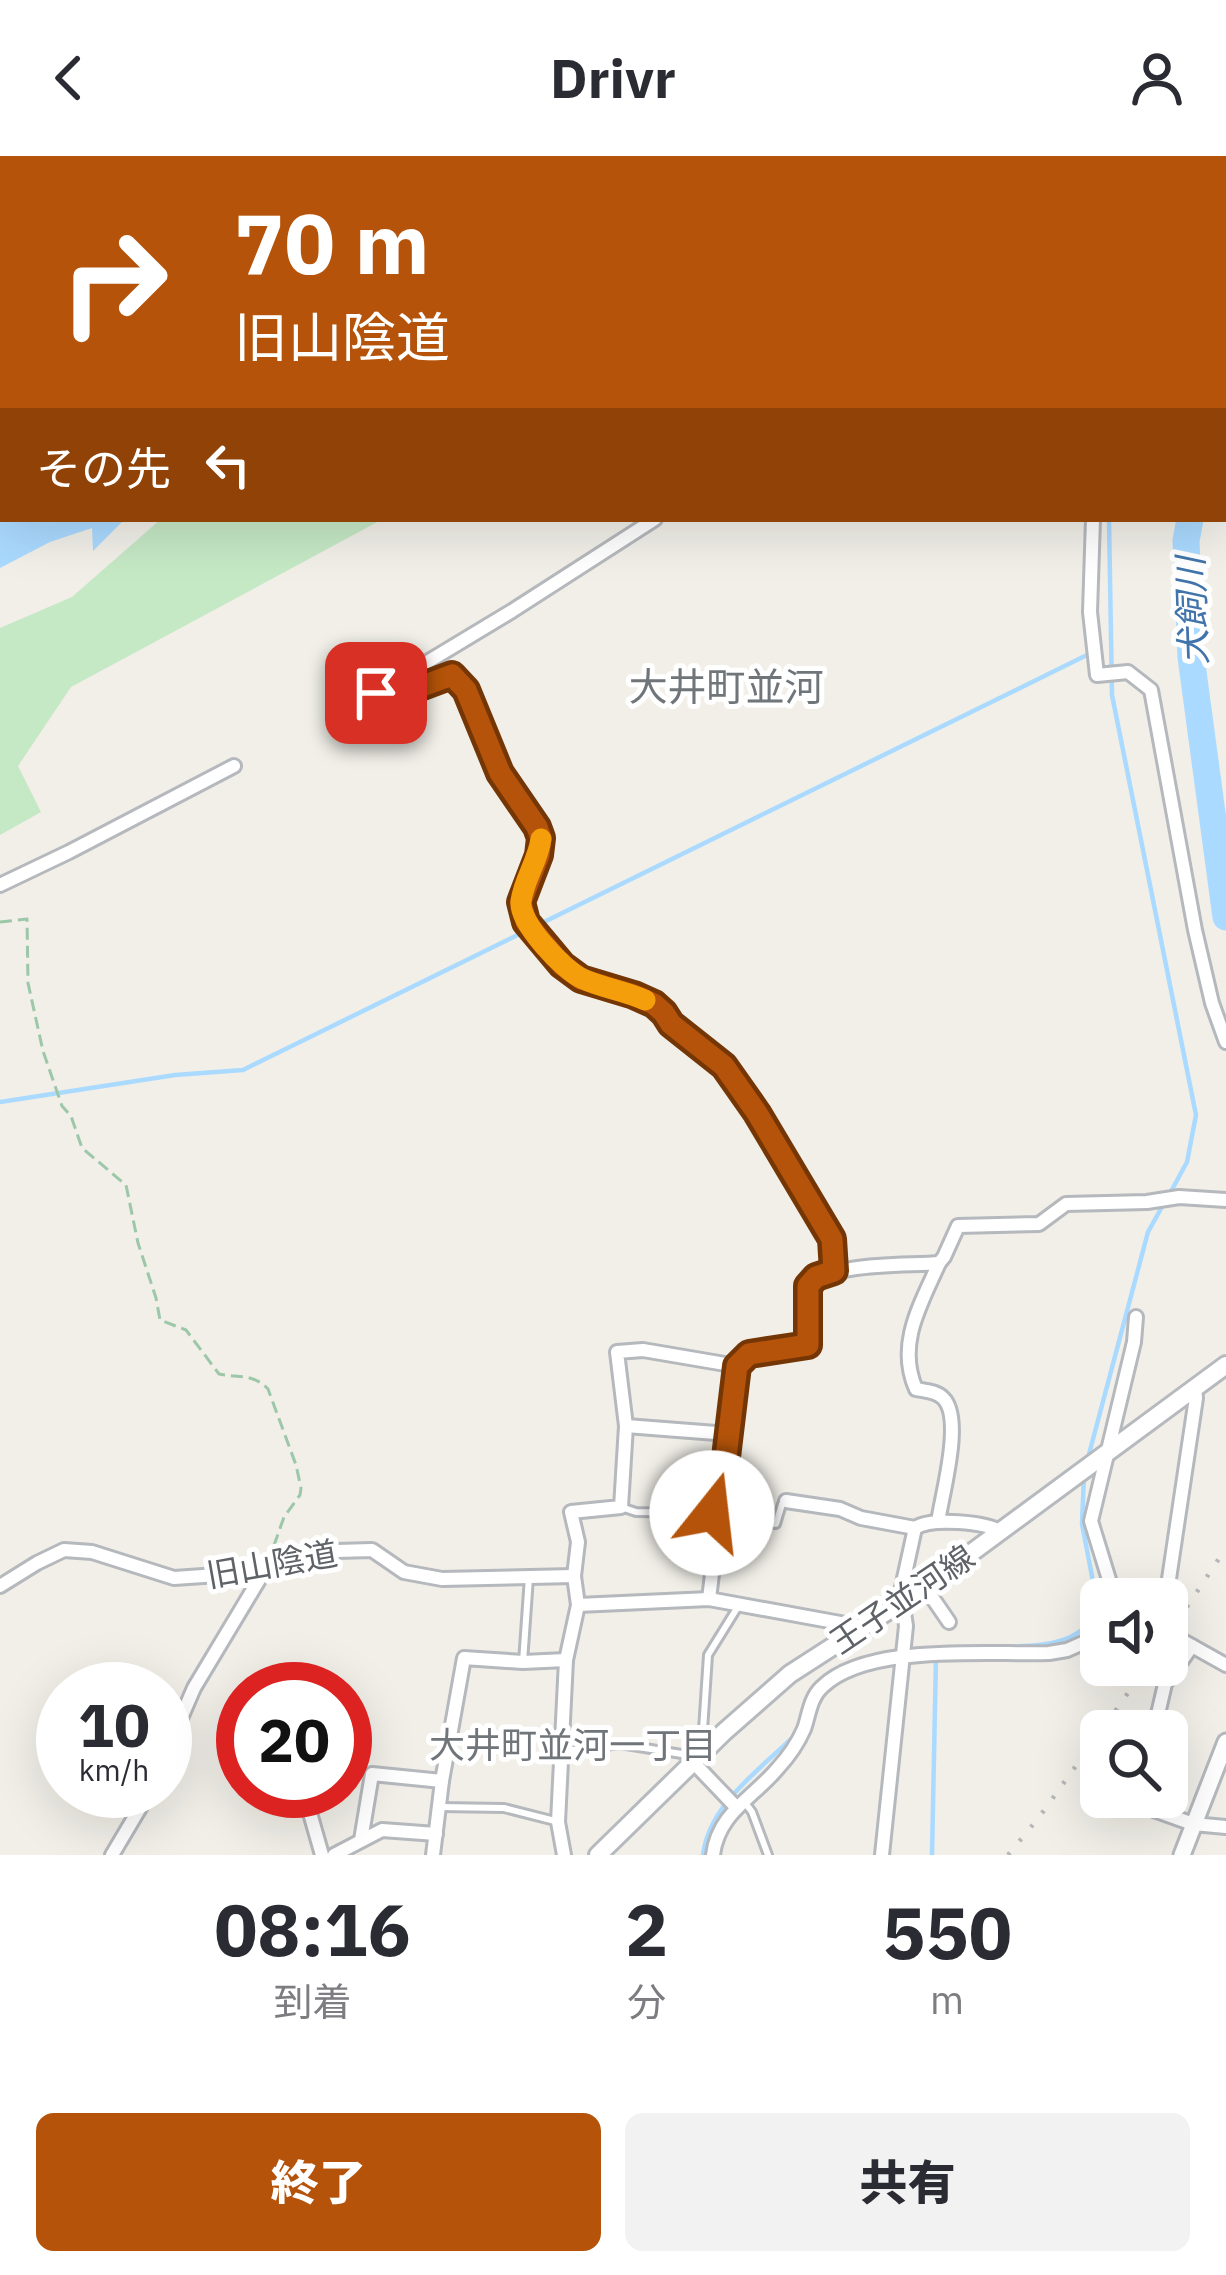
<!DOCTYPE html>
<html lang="ja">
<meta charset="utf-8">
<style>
body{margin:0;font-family:"IBM Plex Sans","Noto Sans JP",sans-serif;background:#f2f2f3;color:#2b2b33;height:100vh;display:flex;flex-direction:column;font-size:45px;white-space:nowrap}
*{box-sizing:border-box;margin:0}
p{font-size:39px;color:#7c7c81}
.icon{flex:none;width:66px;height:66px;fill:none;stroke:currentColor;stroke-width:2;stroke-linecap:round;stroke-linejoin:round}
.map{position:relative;height:1699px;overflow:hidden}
.details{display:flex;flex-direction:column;background:#fff;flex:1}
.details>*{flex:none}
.banner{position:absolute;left:0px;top:0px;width:1227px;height:366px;box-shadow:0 12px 48px #0002;background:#b45309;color:#fff;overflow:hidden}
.fabs{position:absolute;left:1080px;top:1422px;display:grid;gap:24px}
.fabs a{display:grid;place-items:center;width:108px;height:108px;border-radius:18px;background:#fff;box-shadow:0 12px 48px #0002;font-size:60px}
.speed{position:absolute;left:36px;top:1506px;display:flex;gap:24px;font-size:60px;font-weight:700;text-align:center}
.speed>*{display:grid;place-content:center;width:156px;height:156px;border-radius:50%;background:#fff;box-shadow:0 12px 48px #0002;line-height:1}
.speed small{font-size:30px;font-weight:400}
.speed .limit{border:18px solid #d22;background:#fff;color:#111}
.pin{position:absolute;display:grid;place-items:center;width:102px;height:102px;color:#fff;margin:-51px;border-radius:24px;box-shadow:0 6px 18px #0006}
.me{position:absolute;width:132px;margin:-66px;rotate:16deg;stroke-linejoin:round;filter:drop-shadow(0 0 9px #0008)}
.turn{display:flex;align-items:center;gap:42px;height:252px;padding:0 36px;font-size:54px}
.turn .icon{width:156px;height:156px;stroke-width:2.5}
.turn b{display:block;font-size:84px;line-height:102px}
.then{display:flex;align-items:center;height:114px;padding:0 36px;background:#0003;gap:24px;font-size:45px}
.eta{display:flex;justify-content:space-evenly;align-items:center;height:204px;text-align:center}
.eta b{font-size:72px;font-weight:800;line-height:84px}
.cta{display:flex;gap:24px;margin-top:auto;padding:24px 36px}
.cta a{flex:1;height:138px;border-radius:18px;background:#b45309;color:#fff;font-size:48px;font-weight:800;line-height:138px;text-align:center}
.cta a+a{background:#f2f2f3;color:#2b2b33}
header{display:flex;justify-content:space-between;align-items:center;height:156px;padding:0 36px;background:#fff;font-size:54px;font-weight:800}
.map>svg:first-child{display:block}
.green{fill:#c5e8c5}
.water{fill:#aadaff}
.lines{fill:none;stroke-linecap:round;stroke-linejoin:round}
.stream{stroke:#aadaff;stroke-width:4.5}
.river{stroke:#aadaff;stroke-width:27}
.service-casing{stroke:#b5b8bc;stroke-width:12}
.minor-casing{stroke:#b5b8bc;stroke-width:18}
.tertiary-casing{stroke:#b5b8bc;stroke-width:21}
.secondary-casing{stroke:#b6babf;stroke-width:22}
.path{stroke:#9cc7a9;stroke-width:3;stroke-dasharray:12 6;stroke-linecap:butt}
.service{stroke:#fff;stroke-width:6}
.minor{stroke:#fff;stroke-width:12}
.tertiary{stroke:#fff;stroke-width:15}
.secondary{stroke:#fff;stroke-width:16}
.rail{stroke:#b6b7b8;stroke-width:4.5;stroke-dasharray:3 15;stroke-linecap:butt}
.route-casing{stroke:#753606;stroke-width:30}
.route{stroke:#b45309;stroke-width:21}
.slow{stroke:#f59e0b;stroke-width:21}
.labels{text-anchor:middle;stroke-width:10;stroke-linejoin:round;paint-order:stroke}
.street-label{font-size:33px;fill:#5f6368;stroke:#fff}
.water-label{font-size:36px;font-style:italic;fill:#4174aa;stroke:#fff}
.neighbourhood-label{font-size:36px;fill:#70757a;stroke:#fff}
.quarter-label{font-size:39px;fill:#70757a;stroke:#fff}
</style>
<header><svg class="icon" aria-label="back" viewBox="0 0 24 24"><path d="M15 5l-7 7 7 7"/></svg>Drivr<svg class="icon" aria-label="person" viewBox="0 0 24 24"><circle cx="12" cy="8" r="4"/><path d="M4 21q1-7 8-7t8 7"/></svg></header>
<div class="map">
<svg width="1226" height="1699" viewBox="0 0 1226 1699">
<rect width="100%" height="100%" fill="#f1efe8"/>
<g class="green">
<polygon points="0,0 286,0 281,3 3,3 3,134 0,135"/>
<polygon points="161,363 383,363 71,531 18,610 41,656 0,679 0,472 72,441"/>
</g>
<polygon class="water" points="3,318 3,363 125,363 93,395 92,372 50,386 0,412 0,319"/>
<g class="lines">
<g class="stream">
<polyline points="1214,3 1215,0"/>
<polyline points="1109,363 1112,539 1196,959 1187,1006 1169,1039"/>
<polyline points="0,946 175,919 243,914 1089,498"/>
<polyline points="1088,1302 1148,1076 1163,1049"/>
<path d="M958,1492C993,1488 1050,1497 1079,1476C1085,1472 1089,1467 1094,1462L1096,1441L1082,1368L1084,1319"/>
<path d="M703,1699C709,1648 761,1613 795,1579"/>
<polyline points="932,1699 936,1501"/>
</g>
<g class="river">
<polyline points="1224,217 1226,210"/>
<polyline points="1190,363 1186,385 1191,501 1226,761"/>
</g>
<defs>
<g id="service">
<polyline points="621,1351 636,1356 712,1357 776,1368 782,1348 785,1346"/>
<polyline points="523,1506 529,1421"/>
<polyline points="702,1589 708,1499 739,1449"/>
<polyline points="565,1595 620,1588 694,1600"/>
<polyline points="746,1648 752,1656 768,1699"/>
<polyline points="439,1651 504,1652 555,1665"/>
</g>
<g id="minor">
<polyline points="1160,3 1163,0"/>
<polyline points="1191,3 1192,0"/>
<polyline points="1093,363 1090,456 1097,519 1128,516 1151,534 1195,774 1212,847 1226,886"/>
<polyline points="376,537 380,542 387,543 452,519 467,534 501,617 537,671 541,682 539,699 521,745 526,766 563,809 581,823 654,848 665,857 671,868 724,910 756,957 832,1083 834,1115"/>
<polyline points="376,537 512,455 655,363"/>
<polyline points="0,729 69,696 234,610"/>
<polyline points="626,1270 729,1278"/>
<polyline points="786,1345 840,1353 861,1362 915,1372"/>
<path d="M938,1366C942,1338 964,1262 943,1242C936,1235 926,1235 916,1233C896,1188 921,1148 939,1107"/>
<polyline points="0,1430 37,1407 64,1394 92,1396 174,1422 247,1417 337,1395 372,1394 404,1416 442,1423 574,1420"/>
<polyline points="925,1431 949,1466"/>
<path d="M709,1443L737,1210L749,1198L808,1189V1130C831,1106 905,1110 939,1107L944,1101L958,1070L1039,1068L1066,1048L1147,1046L1179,1041L1226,1044"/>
<polyline points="1115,1443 1091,1365 1134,1186 1136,1161"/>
<polyline points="1166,1443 1196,1242 1195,1233"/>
<polyline points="578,1449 709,1443 862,1471"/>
<polyline points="1167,1476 1226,1509"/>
<polyline points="1154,1575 1165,1528 1192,1490"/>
<polyline points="165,1599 194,1532 266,1412"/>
<polyline points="693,1606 737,1652"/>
<polyline points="1153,1641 1154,1654 1193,1668 1226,1671"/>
<polyline points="310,1657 322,1699"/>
<polyline points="361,1684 372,1618 442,1625"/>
<polyline points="112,1699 150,1635"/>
<polyline points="334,1699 382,1674 436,1678"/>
<polyline points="433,1699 442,1625 464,1502 523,1506 566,1504"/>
<polyline points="564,1699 558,1666 566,1504 578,1449 574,1420 578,1386 571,1356 621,1351 626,1270 617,1196 643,1194 737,1210"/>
<path d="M713,1699C718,1657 753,1642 778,1612C789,1600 797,1589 804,1573C809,1559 810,1542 822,1531C867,1487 987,1499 1049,1497L1067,1494L1101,1479"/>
<path d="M882,1699L906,1470L901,1436L915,1372C932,1361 985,1366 1002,1376"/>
</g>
<polyline id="tertiary" points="1182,1699 1226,1586"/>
<polyline id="secondary" points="598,1699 724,1576 790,1518 925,1431 1226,1209"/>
</defs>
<use href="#service" class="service-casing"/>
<use href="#minor" class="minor-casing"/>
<use href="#tertiary" class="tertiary-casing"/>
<use href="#secondary" class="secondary-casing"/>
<path class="path" d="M0,766L27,763L28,827L43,895L62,950L71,960L82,992L126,1029L138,1087L156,1142L160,1164L186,1174L219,1218C238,1222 253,1217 268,1233L296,1309L301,1332L300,1339L284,1361L272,1395"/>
<use href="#service" class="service"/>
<use href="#minor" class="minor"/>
<use href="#tertiary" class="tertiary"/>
<use href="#secondary" class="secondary"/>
<g class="rail">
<polyline points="1167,1481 1226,1392"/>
<polyline points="1008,1699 1040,1660 1148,1509"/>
</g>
</g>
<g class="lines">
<defs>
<polyline id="route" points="376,537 380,542 388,543 452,519 466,534 500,617 537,671 541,682 539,699 521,746 526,766 562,809 581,823 634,839 654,848 664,857 671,868 724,910 757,957 832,1083 834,1115 816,1121 808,1130 808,1189 749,1198 737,1210 719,1359 712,1357"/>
</defs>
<use href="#route" class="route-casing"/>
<use href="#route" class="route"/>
<path class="slow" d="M541,683C538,705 524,723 521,745C518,766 564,815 583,823C603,832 625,835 645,844"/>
</g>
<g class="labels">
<g class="street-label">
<text transform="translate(272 1408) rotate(-10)" y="12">旧山陰道</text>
<text transform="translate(902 1443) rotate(-34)" y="12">王子並河線</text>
</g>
<g class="water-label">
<text transform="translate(1192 455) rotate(-92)" y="13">犬飼川</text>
</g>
<g class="neighbourhood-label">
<text x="573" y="1602">大井町並河一丁目</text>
</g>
<g class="quarter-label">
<text x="726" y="545">大井町並河</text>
</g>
</g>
</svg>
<div class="fabs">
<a><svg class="icon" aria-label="sound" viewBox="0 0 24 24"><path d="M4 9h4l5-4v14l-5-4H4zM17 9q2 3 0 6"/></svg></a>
<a><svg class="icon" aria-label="search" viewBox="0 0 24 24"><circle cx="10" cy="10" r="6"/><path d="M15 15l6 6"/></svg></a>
</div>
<div class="speed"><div>10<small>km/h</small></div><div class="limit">20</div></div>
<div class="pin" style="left:376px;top:537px;background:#d93025"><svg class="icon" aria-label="arrive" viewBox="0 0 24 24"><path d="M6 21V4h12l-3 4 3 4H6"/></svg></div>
<svg class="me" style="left:712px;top:1357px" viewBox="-20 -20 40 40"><circle r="19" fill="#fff"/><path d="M0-13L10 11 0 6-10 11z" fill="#b45309"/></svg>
<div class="banner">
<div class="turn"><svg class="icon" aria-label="right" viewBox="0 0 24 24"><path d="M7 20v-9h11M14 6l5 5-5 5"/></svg><div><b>70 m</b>旧山陰道</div></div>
<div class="then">その先<svg class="icon" aria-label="left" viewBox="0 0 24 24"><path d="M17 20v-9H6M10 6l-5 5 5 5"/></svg></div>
</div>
</div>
<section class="details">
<div class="eta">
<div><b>08:16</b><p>到着</p></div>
<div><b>2</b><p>分</p></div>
<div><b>550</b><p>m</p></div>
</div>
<div class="cta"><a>終了</a><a>共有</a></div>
</section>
